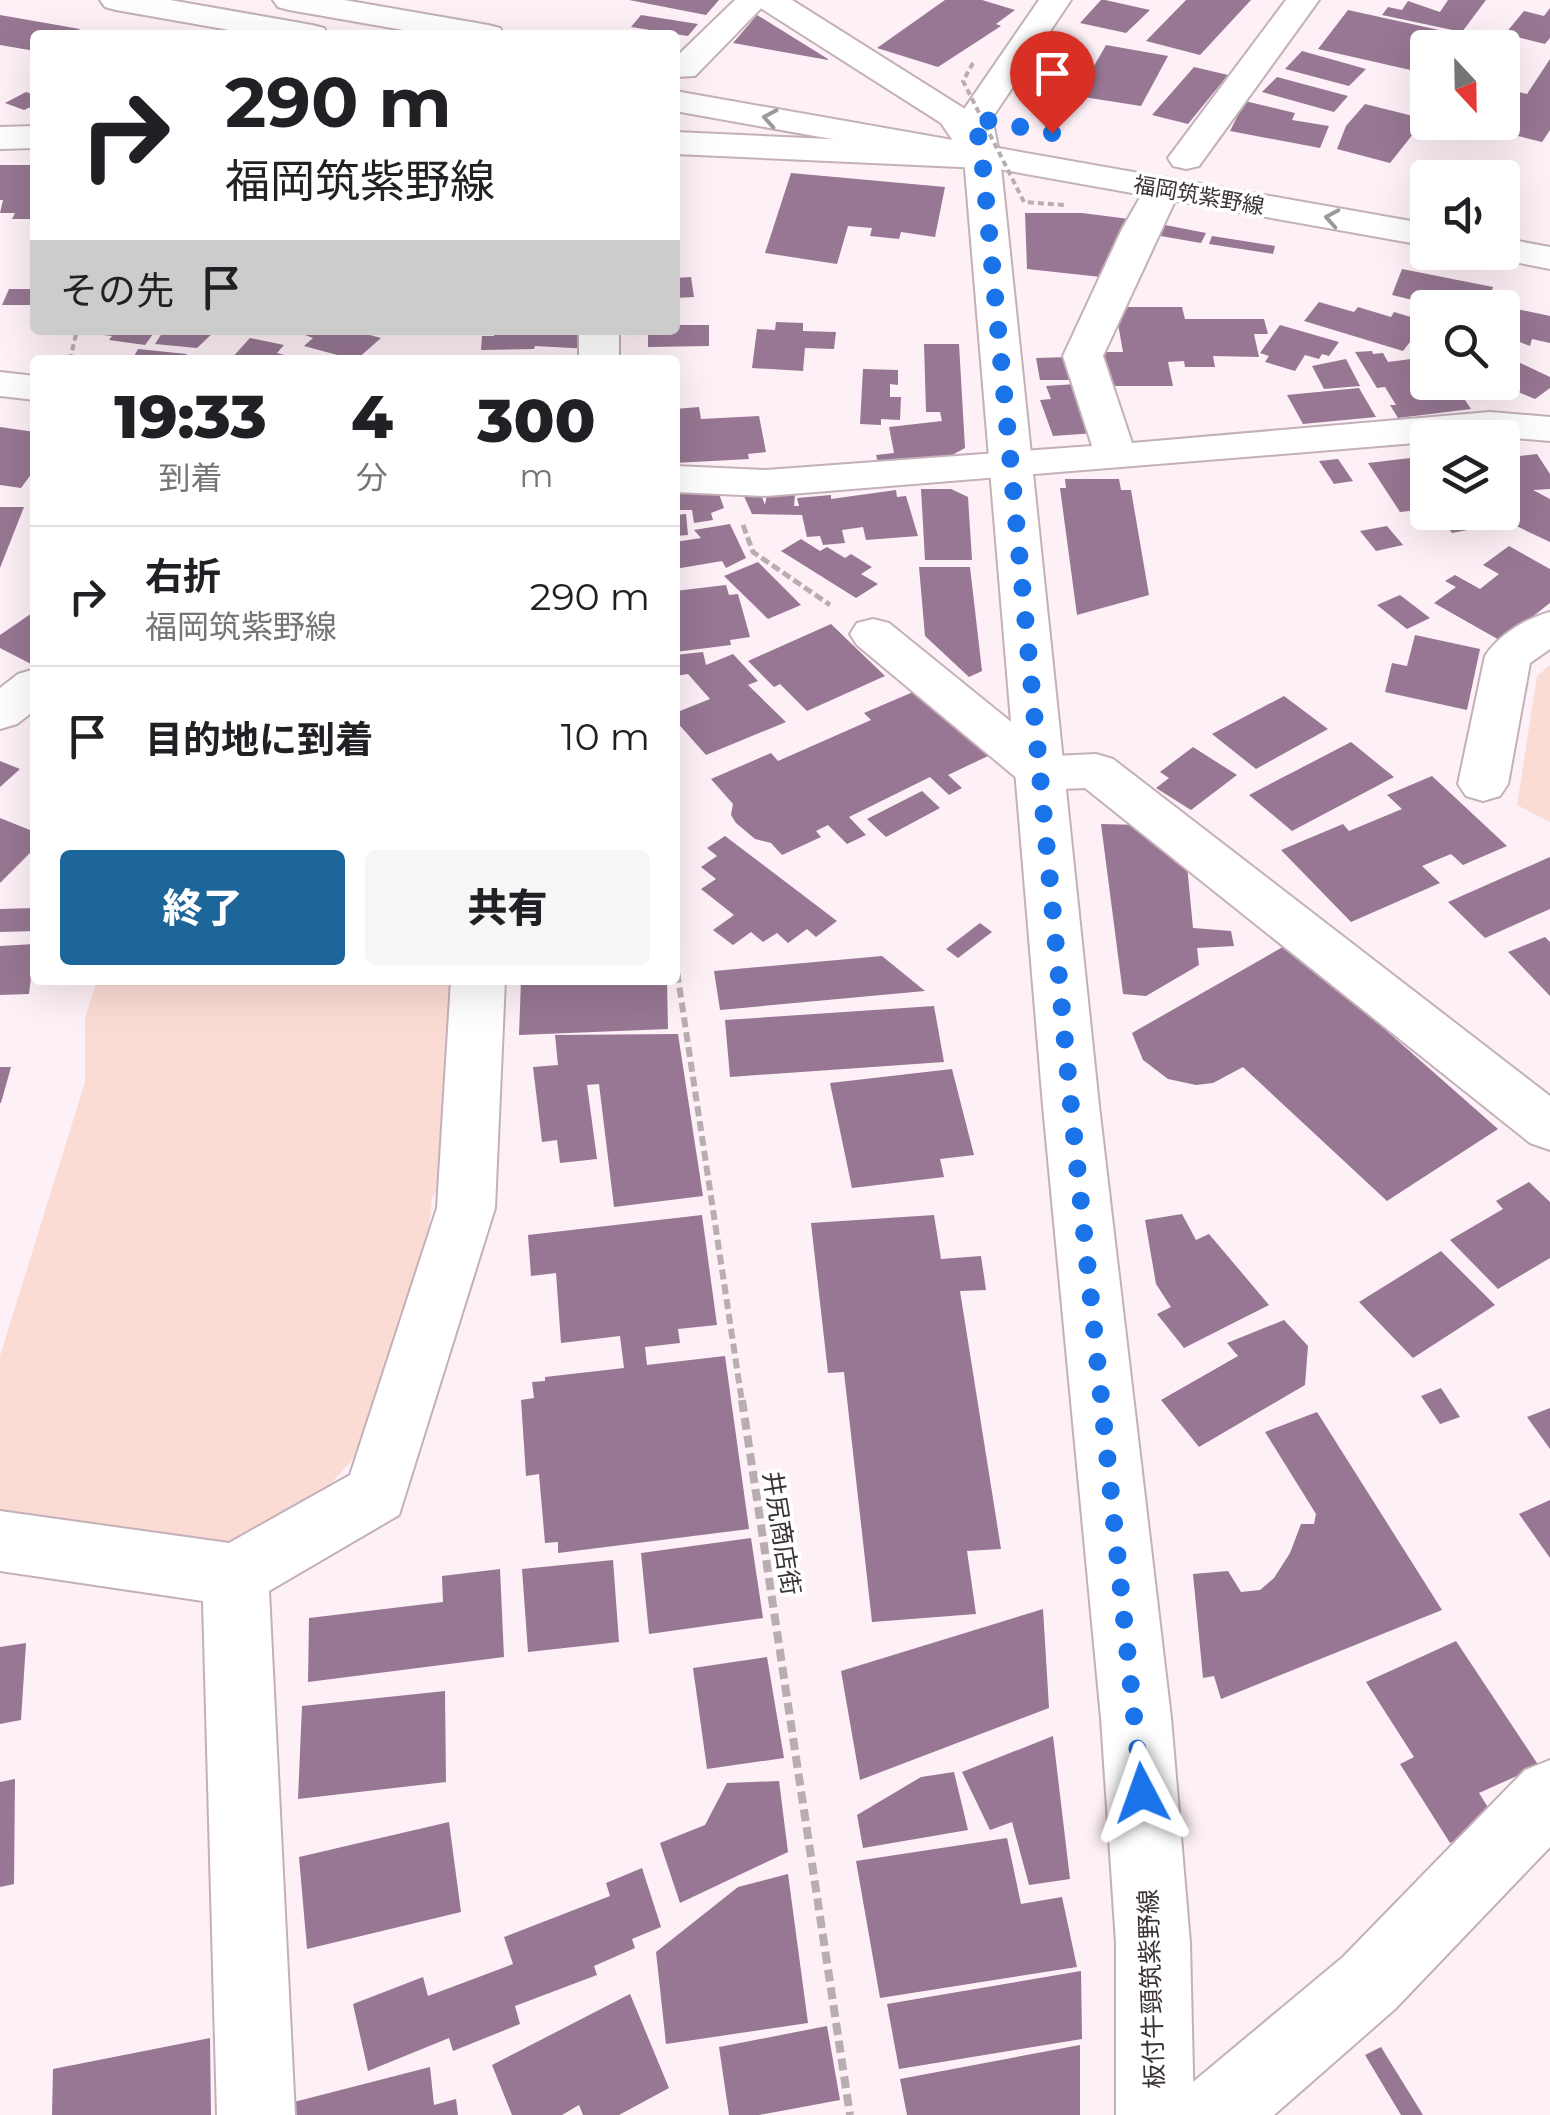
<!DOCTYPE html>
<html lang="ja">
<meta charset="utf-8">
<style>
body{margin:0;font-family:Montserrat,"Noto Sans JP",sans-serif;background:#f6f6f6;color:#202124;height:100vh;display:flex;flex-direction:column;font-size:38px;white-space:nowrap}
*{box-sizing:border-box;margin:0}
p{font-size:32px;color:#757577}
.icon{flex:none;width:55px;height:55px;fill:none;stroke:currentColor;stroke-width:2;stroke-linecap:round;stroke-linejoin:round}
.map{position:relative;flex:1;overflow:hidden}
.sheet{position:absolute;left:30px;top:355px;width:650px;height:630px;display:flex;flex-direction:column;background:#fff;border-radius:10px;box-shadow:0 10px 40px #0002}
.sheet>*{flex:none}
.top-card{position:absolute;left:30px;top:30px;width:650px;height:305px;border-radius:10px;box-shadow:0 10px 40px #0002;background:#fff;color:#202124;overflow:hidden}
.needle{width:65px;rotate:158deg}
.tools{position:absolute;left:1410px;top:30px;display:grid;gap:20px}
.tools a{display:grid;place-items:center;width:110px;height:110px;border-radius:10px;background:#fff;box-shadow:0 10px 40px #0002;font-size:50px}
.pin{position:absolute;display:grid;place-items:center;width:85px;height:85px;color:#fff;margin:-102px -42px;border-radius:50% 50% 50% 0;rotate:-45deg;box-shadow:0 0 10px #0007}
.pin .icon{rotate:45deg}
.me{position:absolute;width:110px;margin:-55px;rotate:356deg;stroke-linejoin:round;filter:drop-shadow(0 0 8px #0008)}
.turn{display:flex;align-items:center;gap:35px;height:210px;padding:0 30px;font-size:45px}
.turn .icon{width:130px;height:130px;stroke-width:2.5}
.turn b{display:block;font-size:70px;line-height:85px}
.then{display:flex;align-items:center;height:95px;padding:0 30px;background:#0003;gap:20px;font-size:38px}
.eta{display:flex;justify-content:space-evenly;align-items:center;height:170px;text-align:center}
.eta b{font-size:60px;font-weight:800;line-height:70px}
.action{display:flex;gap:20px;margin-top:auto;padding:20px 30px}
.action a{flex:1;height:115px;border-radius:10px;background:#1c669a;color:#fff;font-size:40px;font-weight:800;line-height:115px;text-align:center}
.action a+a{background:#f6f6f6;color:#202124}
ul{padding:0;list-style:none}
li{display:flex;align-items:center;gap:30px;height:140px;padding:0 30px;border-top:2px solid #e0e0e0}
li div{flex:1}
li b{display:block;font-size:38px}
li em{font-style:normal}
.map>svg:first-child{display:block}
.green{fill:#fbdcd4}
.building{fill:#977793}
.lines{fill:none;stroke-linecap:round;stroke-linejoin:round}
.minor-casing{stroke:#c4b0b8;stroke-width:4}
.tertiary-casing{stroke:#c4b0b8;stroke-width:4}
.secondary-casing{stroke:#c4b0b8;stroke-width:4}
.primary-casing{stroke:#c4b0b8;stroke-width:4}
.path-far3{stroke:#b8adb1;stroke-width:4;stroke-dasharray:6 4;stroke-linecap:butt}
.path-far2{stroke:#b8adb1;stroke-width:5;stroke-dasharray:9 4;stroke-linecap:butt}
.path-far1{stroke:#b8adb1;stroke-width:6;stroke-dasharray:10 5;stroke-linecap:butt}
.path{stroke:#b8adb1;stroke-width:8;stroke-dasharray:12 6;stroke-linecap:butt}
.minor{fill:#fff;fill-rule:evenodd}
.tertiary{fill:#fff;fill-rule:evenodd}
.secondary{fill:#fff;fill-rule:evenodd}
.primary{fill:#fff;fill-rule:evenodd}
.path-bridge{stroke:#b8adb1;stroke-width:4;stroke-dasharray:6 4;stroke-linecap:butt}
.oneway{stroke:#9d999a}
.route{stroke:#1a73e8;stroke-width:18;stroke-dasharray:0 32.4}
.labels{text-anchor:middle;stroke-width:8;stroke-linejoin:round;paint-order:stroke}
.far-street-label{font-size:22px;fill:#3b3336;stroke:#fff}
.street-label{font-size:25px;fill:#3b3336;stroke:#fff}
</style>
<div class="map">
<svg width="1550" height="2115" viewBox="0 0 1550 2115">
<rect width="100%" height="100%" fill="#fdf0f6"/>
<g class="green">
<polygon points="1550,665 1550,822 1517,805 1537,676"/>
<polygon points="97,980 458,980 446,1176 432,1198 426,1258 371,1439 317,1499 225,1548 166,1541 73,1520 0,1520 0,1356 85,1082 85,1018"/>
</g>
<g class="building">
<polygon points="629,0 719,0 706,15"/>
<polygon points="945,0 982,0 1015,10 996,24 1001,26 938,67 877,48"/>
<polygon points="1101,0 1105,0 1150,10 1126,33 1080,23"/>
<polygon points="1186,0 1251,0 1200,55 1146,41"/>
<polygon points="1448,0 1486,0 1462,32 1382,15 1388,7 1402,10 1408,1 1440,12"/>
<polygon points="1550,8 1550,38 1545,44 1505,34 1524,11 1544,16"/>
<polygon points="1348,10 1457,34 1447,48 1428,48 1428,74 1318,49"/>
<polygon points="0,15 80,29 72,35 35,35 35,51 0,45"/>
<polygon points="641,15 698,24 688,36 631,27"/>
<polygon points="757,15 828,59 828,60 733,43"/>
<polygon points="1106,45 1168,56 1141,106 1077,96"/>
<polygon points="1302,51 1366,69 1349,86 1285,69"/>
<polygon points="1550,59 1550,130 1542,142 1502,132 1515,111 1502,108 1502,88 1527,94"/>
<polygon points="1194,67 1228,75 1188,124 1152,115"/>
<polygon points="1277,77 1348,96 1334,112 1262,92"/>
<polygon points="26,92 35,95 35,105 24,110 5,103"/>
<polygon points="1245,101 1295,113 1292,120 1329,126 1320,148 1230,131"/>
<polygon points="1365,104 1425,119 1390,163 1337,149 1346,126"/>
<polygon points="0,165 35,165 35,212 30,219 12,219 15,213 0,213 3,200 0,200"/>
<polygon points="791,173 945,187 935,237 901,232 899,239 870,236 872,228 848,226 837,264 765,253"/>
<polygon points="1025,213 1082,213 1129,219 1101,277 1027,269"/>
<polygon points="1155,223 1206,233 1201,243 1149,234"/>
<polygon points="1212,236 1275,246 1273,254 1209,244"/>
<polygon points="1402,269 1493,287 1487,308 1446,308 1392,295"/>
<polygon points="691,277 694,297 675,298 675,278"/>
<polygon points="9,289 35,289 35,305 2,305"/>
<polygon points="1319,302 1354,312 1358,307 1391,317 1394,312 1428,322 1428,343 1425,346 1410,342 1403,351 1304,321"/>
<polygon points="1502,306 1550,316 1550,343 1532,339 1530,346 1502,335"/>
<polygon points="1115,307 1182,307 1185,319 1264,319 1268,334 1254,334 1259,357 1213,356 1215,367 1185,367 1184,361 1168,362 1173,386 1108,386 1103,352 1123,352"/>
<polygon points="776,322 803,323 803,331 836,332 834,349 805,348 803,371 752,368 757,329 775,330"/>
<polygon points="675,325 709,325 709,346 648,347 648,330 675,330"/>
<polygon points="1280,325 1339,342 1329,356 1322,354 1319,359 1305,355 1295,371 1265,362 1269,356 1260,353"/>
<polygon points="107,330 156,330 145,345 109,340 112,336 103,335"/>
<polygon points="164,330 216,330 197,348 155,344"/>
<polygon points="310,330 371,330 366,334 381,338 356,360 304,346 313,338 305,335"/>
<polygon points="495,330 591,330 590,349 535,346 534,349 481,350 482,336 494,336"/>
<polygon points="250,338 284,345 277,353 303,360 230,360"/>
<polygon points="924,344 959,344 965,448 939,462 879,467 876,455 894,453 889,427 942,421 940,412 926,412"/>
<polygon points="1502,348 1519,356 1514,360 1550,377 1550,388 1535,399 1493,382 1502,382"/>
<polygon points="138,349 187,354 183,360 132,360"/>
<polygon points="1372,351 1373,354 1383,353 1388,362 1411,359 1420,373 1428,372 1428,382 1463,382 1473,399 1465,400 1471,409 1398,418 1390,405 1396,405 1385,387 1377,388 1355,352"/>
<polygon points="1070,357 1075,380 1040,380 1036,358"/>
<polygon points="1346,359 1360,386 1324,389 1312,366"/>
<polygon points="863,369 898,370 898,385 890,384 890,397 901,397 900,420 881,419 881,425 860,424"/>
<polygon points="1076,384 1095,433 1053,436 1040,400 1051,399 1046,386"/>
<polygon points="1359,388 1376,417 1303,424 1287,395"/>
<polygon points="699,407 701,419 759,416 766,452 748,454 749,459 675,463 675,409"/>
<polygon points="0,427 35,432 35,469 21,488 0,485"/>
<polygon points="1537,454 1550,474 1550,489 1533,490 1550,499 1550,542 1510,523 1519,516 1508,511 1502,502 1502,458"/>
<polygon points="1428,456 1428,509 1400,512 1368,463"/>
<polygon points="1338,459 1353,481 1334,484 1319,461"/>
<polygon points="1065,479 1119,479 1121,490 1131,490 1149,595 1077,615 1060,488 1066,488"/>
<polygon points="921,489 951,489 968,497 972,560 925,560"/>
<polygon points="896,490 897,497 906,496 918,536 866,540 863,527 842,530 845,543 823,545 820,536 807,537 802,515 752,514 743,494 760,492 765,505 767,494 795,495 794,506 799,506 797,498 831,495 831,499"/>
<polygon points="675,494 719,494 724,508 711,513 713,520 694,523 692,510 675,510"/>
<polygon points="0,507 24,507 0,568"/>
<polygon points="686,514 688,535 675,536 675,515"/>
<polygon points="1473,514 1483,527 1452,533 1442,519"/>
<polygon points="730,524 746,558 726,568 722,561 675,569 675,542 701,538 694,530"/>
<polygon points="1387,526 1403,545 1376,551 1360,531"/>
<polygon points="801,539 820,551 827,547 845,558 851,554 872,567 861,574 878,584 856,598 781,551"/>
<polygon points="1509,546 1550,569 1550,603 1501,641 1434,603 1456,587 1445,581 1455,575 1480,589 1499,574 1483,565"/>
<polygon points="758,562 801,605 768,619 724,576"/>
<polygon points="919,567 970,567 982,671 969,677 925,636"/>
<polygon points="726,585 729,595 738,594 750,637 730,640 731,645 675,652 675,591"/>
<polygon points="1400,595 1430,618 1407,629 1377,605"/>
<polygon points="35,611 35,666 0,648 0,635"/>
<polygon points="831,624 885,676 807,711 780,684 774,687 748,661"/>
<polygon points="1415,635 1480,649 1467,710 1385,692 1392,663 1407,666"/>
<polygon points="703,652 706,665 733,654 758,681 748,685 786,722 706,755 675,720 675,713 710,699 688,674 675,676 675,655"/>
<polygon points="913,692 919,699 929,695 976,733 974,743 988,756 948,775 962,788 949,795 930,777 849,817 866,835 847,844 828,825 816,831 821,837 782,855 771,843 755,839 736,823 731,815 733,804 711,779 771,753 778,761 871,720 864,713"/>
<polygon points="1284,696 1328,729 1256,769 1212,734"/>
<polygon points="1351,742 1394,777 1292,831 1249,795"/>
<polygon points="1193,747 1237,775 1191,810 1156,788 1169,778 1160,772"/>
<polygon points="0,761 20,769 0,787"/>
<polygon points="1432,776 1507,846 1463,865 1451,854 1422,866 1440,883 1351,922 1281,850 1343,824 1349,831 1402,809 1387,795"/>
<polygon points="922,791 940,808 886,837 867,819"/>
<polygon points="0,818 35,832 35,848 0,883"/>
<polygon points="1101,824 1142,825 1186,855 1193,928 1231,931 1234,946 1197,948 1199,965 1146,996 1123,994"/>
<polygon points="725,836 837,921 816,937 807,929 788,943 777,933 763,942 751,932 733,945 713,930 734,915 701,889 716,879 701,867 717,856 707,848"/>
<polygon points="1550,857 1550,909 1485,938 1448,902"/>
<polygon points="35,908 35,931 0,932 0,909"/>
<polygon points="980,923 992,932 958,958 946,949"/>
<polygon points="1545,937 1550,942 1550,996 1508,952"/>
<polygon points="35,944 29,994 0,995 0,946"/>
<polygon points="1288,944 1498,1129 1387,1201 1243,1067 1213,1083 1196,1085 1168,1079 1143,1060 1132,1033"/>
<polygon points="882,956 925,991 720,1010 714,971"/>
<polygon points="521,980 667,980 668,1029 519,1035"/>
<polygon points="934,1006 944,1062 730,1077 725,1020"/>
<polygon points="678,1034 703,1196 614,1207 599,1084 587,1085 597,1159 560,1163 557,1140 542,1142 533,1067 558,1065 555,1035"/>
<polygon points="0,1067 11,1067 1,1103 0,1103"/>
<polygon points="952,1069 974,1155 940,1159 944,1177 852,1188 830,1083"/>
<polygon points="1529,1182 1550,1202 1550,1258 1498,1289 1450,1240 1503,1209 1496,1201"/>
<polygon points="1182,1214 1196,1240 1209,1234 1269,1305 1184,1348 1157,1314 1171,1307 1156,1284 1145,1220"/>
<polygon points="702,1215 717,1325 678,1329 680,1343 645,1347 647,1365 725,1356 749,1529 558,1553 558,1542 545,1543 539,1474 526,1476 521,1400 534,1398 532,1382 545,1381 545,1377 624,1368 620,1336 561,1343 556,1273 531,1276 528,1235"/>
<polygon points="934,1215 941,1259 981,1256 986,1290 960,1291 1001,1549 967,1551 976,1614 872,1622 844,1372 828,1373 811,1223"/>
<polygon points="1441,1251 1495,1305 1413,1358 1359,1302"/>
<polygon points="1284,1320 1308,1346 1305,1385 1199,1447 1161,1400 1238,1356 1227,1343"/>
<polygon points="1441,1388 1460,1417 1440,1424 1421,1396"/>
<polygon points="1550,1408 1550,1449 1527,1417"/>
<polygon points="1317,1412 1442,1610 1221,1699 1214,1676 1203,1678 1193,1574 1228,1571 1241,1592 1260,1590 1274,1578 1290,1553 1301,1524 1314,1524 1316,1514 1265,1432"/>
<polygon points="1550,1500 1550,1558 1519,1514"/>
<polygon points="751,1538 763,1618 649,1634 641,1553"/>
<polygon points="613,1560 619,1642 528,1652 522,1569"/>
<polygon points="500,1569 504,1657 308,1682 309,1618 443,1602 442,1576"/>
<polygon points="1043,1609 1049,1708 860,1780 841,1671"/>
<polygon points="1456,1641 1539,1766 1479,1793 1496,1820 1450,1843 1400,1764 1414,1757 1366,1682"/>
<polygon points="26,1643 21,1720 0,1724 0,1647"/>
<polygon points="767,1657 784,1758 707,1769 693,1668"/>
<polygon points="445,1691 446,1782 298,1799 302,1706"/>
<polygon points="1053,1736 1070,1879 1029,1885 1012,1822 990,1830 962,1772"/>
<polygon points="954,1772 968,1830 863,1848 857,1815 921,1777"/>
<polygon points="15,1779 14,1884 0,1887 0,1782"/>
<polygon points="779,1781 788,1852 680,1903 660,1843 705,1825 727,1783"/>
<polygon points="449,1822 461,1912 307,1949 299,1857"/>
<polygon points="1007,1838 1021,1904 1062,1897 1077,1967 880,1998 856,1861"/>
<polygon points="642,1868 661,1927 632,1939 635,1948 594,1966 597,1975 515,2006 520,2024 453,2051 449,2038 368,2071 353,2004 423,1977 428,1996 513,1964 504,1937 610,1896 606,1883"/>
<polygon points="788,1874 808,2023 666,2044 656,1952 738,1887"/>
<polygon points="1081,1971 1082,2039 899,2069 887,2004"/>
<polygon points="630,1994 669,2088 619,2115 583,2115 579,2105 562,2115 512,2115 492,2065"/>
<polygon points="827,2026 840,2100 759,2115 729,2115 719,2047"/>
<polygon points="210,2038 211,2115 52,2115 53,2069"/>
<polygon points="1080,2045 1080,2115 907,2115 900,2079"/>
<polygon points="1381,2047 1423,2115 1401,2115 1365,2055"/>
<polygon points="430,2067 434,2105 456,2099 458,2115 294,2115 294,2102"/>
</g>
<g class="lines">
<defs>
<g id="minor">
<polygon points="735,0 769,0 695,76 675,77 675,58"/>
<polygon points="1286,0 1319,0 1199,166 1186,169 1173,166 1168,158"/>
<polygon points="1163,177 1176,180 1181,188 1103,356 1132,443 1490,412 1550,417 1550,441 1490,436 1428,438 1428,442 766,496 675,492 675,466 766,470 1092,446 1063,356 1122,229 1150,180"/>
<rect x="579" y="330" width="40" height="30"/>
<polygon points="0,372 35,376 35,400 0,396"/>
<path d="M1550,612V649L1530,663L1508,784L1500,796L1483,801L1466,796L1458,784L1485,656C1498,635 1527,618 1550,612Z"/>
<polygon points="873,619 889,623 1053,756 1096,754 1113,759 1550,1096 1550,1150 1530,1143 1085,788 1042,790 1025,785 857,645 850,634 857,623"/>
<polygon points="35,669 35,710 17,724 0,729 0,688 18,674"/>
<polygon points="451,980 505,980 495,1208 399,1515 269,1591 295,2115 217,2115 203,1601 0,1571 0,1511 229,1543 350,1475 437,1208"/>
<polygon points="1550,1760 1550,1847 1395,2009 1274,2115 1176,2115 1187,2087 1343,1957 1525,1770"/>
</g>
<g id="tertiary">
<polygon points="1039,0 1071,0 992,118 1000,157 995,165 982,168 675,154 675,132 962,145 958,118"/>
<polygon points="35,126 35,148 0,149 0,127"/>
</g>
<polygon id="secondary" points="754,0 792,0 965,109 1000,157 1099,1106 1171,1718 1190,1943 1194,2115 1116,2115 1116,1943 1101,1718 1043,1106 964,157 941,123 759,7"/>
<g id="primary">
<polygon points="100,0 170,0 312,25 324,28 328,35 257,35 116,10 105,7"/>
<polygon points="273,0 344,0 488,25 500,28 504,35 432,35 289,10 278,7"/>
<polygon points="675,91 1428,224 1428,246 675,111"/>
<polygon points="1502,238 1550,247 1550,269 1489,257 1486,252 1502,252"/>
</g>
</defs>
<use href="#minor" class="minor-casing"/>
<use href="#tertiary" class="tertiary-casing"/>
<use href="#secondary" class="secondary-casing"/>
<use href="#primary" class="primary-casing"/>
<polyline class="path-far3" points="70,360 77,330"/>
<polyline class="path-far2" points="743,525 753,552 830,605"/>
<polyline class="path-far1" points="675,958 742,1402"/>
<polyline class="path" points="742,1400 850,2115"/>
<use href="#minor" class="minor"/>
<use href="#tertiary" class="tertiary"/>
<use href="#secondary" class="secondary"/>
<use href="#primary" class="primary"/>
<polyline class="path-bridge" points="973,63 963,81 1024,202 1064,205"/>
</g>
<defs><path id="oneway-chevron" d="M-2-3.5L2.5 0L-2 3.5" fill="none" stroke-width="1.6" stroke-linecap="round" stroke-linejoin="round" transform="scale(2.5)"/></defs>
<g class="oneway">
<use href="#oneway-chevron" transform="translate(770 118) rotate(-170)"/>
<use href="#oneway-chevron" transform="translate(1332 218) rotate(-170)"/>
</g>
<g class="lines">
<polyline class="route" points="1052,133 975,118 982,157 1071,1106 1142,1793"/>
</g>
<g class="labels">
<g class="far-street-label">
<text transform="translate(1199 195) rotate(10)" y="8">福岡筑紫野線</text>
</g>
<g class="street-label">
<text transform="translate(782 1533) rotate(81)" y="9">井尻商店街</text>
<text transform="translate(1151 1989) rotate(-92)" y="9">板付牛頸筑紫野線</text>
</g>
</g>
</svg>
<div class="tools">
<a><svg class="needle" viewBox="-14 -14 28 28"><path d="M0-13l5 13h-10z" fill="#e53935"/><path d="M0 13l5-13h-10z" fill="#757577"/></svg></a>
<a><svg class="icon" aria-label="sound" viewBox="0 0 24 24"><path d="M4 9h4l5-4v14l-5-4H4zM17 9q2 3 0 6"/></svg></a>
<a><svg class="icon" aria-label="search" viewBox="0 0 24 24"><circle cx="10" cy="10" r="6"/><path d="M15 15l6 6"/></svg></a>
<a><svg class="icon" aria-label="layers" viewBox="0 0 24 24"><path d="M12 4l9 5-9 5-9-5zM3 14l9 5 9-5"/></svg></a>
</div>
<div class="pin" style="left:1052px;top:133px;background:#d93025"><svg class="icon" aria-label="arrive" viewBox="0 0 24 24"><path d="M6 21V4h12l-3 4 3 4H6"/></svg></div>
<svg class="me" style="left:1142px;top:1793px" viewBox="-20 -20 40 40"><path d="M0-17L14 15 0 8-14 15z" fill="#1a73e8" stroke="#fff" stroke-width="4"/></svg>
<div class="top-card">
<div class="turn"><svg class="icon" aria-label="right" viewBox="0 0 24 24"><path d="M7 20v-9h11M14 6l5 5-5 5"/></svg><div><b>290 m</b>福岡筑紫野線</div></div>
<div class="then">その先<svg class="icon" aria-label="arrive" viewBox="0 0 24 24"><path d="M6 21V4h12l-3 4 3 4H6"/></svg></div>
</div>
<section class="sheet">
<div class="eta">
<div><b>19:33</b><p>到着</p></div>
<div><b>4</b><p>分</p></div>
<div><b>300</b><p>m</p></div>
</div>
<ul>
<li><svg class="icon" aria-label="right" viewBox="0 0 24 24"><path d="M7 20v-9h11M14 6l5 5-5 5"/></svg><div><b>右折</b><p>福岡筑紫野線</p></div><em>290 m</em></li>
<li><svg class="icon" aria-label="arrive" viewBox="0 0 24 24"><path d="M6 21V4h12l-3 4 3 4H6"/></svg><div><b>目的地に到着</b></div><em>10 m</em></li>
</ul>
<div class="action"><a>終了</a><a>共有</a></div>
</section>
</div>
